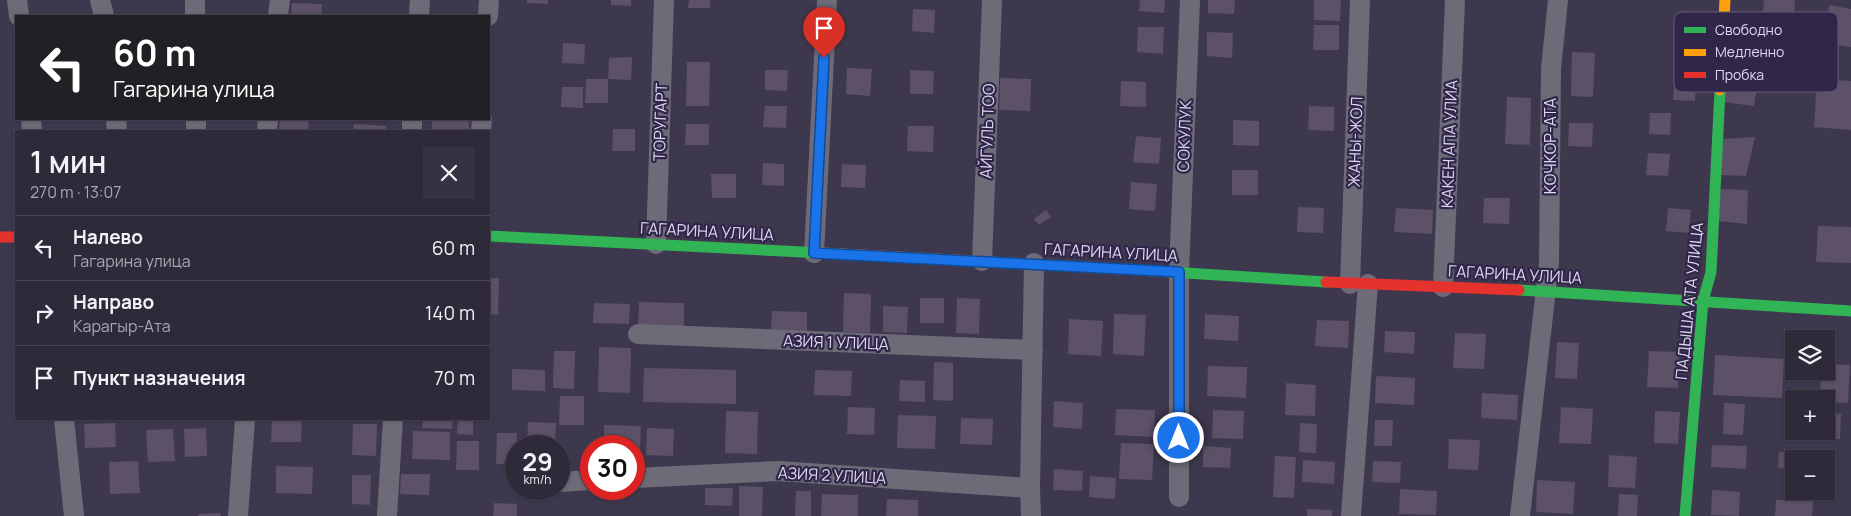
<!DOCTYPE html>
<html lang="ru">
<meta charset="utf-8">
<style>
body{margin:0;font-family:Manrope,sans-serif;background:#363242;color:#f1f3f6;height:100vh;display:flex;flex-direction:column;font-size:19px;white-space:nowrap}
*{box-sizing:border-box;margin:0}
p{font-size:16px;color:#a7a7af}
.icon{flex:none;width:28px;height:28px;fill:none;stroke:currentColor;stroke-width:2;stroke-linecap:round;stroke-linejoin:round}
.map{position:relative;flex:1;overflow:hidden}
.panel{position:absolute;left:15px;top:130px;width:475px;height:290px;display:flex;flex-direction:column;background:#2e2a3a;border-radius:0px;box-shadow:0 1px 4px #0004,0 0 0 1px #494654}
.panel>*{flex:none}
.guide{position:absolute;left:15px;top:15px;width:475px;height:105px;border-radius:0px;box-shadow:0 1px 4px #0004,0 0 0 1px #494654;background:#202124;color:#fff;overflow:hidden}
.buttons{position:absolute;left:1785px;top:330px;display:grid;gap:10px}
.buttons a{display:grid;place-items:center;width:50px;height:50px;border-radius:0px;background:#2e2a3a;box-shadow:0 1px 4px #0004,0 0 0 1px #494654;font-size:25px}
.speed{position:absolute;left:505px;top:435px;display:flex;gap:10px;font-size:25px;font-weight:700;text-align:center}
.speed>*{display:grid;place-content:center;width:65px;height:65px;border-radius:50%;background:#2e2a3a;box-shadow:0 1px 4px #0004,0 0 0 1px #494654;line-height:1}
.speed small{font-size:12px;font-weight:400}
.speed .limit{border:8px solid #d22;background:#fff;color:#111}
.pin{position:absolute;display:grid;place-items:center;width:42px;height:42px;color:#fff;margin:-51px -21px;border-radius:50% 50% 50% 0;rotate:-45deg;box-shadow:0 0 5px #0007}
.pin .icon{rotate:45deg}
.me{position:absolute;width:55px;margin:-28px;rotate:0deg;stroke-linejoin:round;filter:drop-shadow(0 0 4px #0008)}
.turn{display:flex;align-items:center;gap:18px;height:105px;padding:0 15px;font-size:22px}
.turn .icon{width:65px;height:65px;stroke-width:2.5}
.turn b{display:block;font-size:35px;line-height:42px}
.round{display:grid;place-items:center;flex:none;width:52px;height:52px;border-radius:0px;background:#363242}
.overview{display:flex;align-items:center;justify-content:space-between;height:85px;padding:0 15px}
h1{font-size:30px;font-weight:600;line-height:38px}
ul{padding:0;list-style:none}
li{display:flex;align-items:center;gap:15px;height:65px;padding:0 15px;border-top:1px solid #494654}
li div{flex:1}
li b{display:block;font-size:19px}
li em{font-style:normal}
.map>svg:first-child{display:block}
.building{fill:#5c5167}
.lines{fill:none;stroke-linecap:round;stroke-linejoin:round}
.street{stroke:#6e6b78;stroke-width:20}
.fast{stroke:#30b455;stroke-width:11}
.slow{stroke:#ff9f0a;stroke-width:11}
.jam{stroke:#e5322d;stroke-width:11}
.route-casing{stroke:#114b97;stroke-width:12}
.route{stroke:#1a73e8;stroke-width:9}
.labels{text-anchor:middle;stroke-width:4.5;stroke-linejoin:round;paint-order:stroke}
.street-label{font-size:16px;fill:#ddd8f0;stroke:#30264a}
.key{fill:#30264a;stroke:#645b7c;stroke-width:1}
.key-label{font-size:14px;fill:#ddd8f0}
</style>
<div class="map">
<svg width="1851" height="516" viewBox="0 0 1851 516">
<rect width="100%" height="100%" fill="#3e384e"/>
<g class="building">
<polygon points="527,0 548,0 548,4 527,3"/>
<polygon points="611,0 631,0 631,6 611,5"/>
<polygon points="689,0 710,0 710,8 688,8"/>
<polygon points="1140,0 1165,0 1164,13 1139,11"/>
<polygon points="1208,0 1235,0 1234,14 1208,13"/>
<polygon points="1314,0 1341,0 1340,21 1314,20"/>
<polygon points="1764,0 1795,0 1793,28 1762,26"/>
<polygon points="292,3 322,4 321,16 291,16"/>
<polygon points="1829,5 1851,9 1851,47 1825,44"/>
<polygon points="913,9 935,10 934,33 912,31"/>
<polygon points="1314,25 1339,25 1339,50 1313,50"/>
<polygon points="1138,27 1164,27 1163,54 1137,52"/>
<polygon points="1207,32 1233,33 1232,58 1207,56"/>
<polygon points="563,43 585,44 584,64 562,63"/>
<polygon points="1572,52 1595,53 1593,97 1571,96"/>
<polygon points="632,57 631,80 608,79 609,58"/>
<polygon points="687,62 710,62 709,106 686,106"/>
<polygon points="847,68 872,69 870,96 846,94"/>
<polygon points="1729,68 1760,68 1754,106 1723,102"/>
<polygon points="765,70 788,70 787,91 765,90"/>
<polygon points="910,70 934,71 933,94 910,94"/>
<polygon points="1000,78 1031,79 1030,111 999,110"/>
<polygon points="1675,78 1696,79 1695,101 1673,100"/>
<polygon points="586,79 608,79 608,103 585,103"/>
<polygon points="1817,79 1851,81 1851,130 1814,127"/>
<polygon points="1121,81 1146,82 1146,107 1120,106"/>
<polygon points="562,87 583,87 583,108 561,107"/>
<polygon points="1507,97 1531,98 1530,145 1505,144"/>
<polygon points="765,106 787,106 786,128 763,127"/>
<polygon points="1309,106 1334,107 1334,131 1308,130"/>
<polygon points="1650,113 1671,113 1670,135 1649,134"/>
<polygon points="280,119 309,119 308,131 279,131"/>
<rect x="432" y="119" width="37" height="12"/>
<polygon points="1233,120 1259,121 1259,146 1233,145"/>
<polygon points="1569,123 1593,123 1592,147 1568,146"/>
<polygon points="354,124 386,126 386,131 353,131"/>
<polygon points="686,124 709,124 709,145 685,145"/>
<polygon points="908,126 934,126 933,152 907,151"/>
<polygon points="613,129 635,129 635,151 612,151"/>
<polygon points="1136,136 1161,138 1159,164 1133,162"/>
<polygon points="1755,137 1746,176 1721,175 1722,139"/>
<polygon points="1648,153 1670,154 1668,176 1646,175"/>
<polygon points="763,163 784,164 784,186 762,185"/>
<polygon points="842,164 866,165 865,188 841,187"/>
<rect x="1232" y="170" width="26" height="25"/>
<polygon points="711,174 736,174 736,198 712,198"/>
<polygon points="1131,182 1157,184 1155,211 1129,209"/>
<polygon points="1719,189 1748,190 1747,224 1718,221"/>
<polygon points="1484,198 1510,198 1509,224 1483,223"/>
<polygon points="1298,207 1324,208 1323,233 1297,232"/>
<polygon points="1396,208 1433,210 1432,234 1394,232"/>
<polygon points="1668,208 1691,210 1689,233 1666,231"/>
<polygon points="1046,210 1051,217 1039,225 1034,219"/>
<polygon points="1818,226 1851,227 1851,263 1816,262"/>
<polygon points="489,278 499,278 498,315 489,314"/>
<polygon points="844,293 871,294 870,333 843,332"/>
<rect x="920" y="298" width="24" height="25"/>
<polygon points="957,298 980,299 979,334 956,333"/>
<polygon points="639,302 684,303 684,329 638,328"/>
<polygon points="594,303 630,304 629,324 593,323"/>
<polygon points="883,306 908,307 907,333 883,332"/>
<polygon points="772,311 807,312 807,333 771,332"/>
<polygon points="1114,314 1146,315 1144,356 1113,354"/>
<polygon points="1205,314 1239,316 1238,341 1204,339"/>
<polygon points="1069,319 1103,321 1101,356 1068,354"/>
<polygon points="1317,320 1349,321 1348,348 1315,346"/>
<polygon points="1385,331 1415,332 1414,354 1384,352"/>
<polygon points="1455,333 1486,334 1484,369 1453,368"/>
<polygon points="1557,342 1579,343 1577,379 1555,378"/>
<polygon points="599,347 631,348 630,393 598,392"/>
<polygon points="554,351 575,351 574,389 553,388"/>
<polygon points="1649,351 1679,352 1678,388 1647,387"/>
<polygon points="1715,355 1784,359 1782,398 1713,395"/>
<polygon points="934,362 953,363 953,401 933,400"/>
<polygon points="1826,364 1850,365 1848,403 1826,402 1826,399 1820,399 1821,371 1826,371"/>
<polygon points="1208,366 1247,367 1246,398 1207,396"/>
<polygon points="644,368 736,370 736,404 643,402"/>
<polygon points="512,369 545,370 545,391 512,390"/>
<polygon points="815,370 852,371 851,396 814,395"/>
<polygon points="1376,376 1415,378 1414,405 1375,403"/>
<polygon points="900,380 925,381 925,402 899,401"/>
<polygon points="1286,383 1316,385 1315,416 1285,415"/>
<polygon points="1482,393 1518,395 1517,420 1481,418"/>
<polygon points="560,396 584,396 584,425 559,425"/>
<polygon points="1054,401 1083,403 1082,429 1053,427"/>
<polygon points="1724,403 1745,404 1743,435 1723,434"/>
<polygon points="848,407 875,408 874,435 847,434"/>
<polygon points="1561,407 1593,409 1591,444 1559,443"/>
<polygon points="1116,409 1155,410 1154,437 1115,435"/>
<polygon points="1213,410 1244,411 1243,439 1212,438"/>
<polygon points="726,411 758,412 757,454 725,453"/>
<polygon points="1655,411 1680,412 1678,444 1654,443"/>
<polygon points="1826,413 1841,414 1840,439 1797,437 1797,431 1826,431"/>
<polygon points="898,415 936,416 935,449 897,448"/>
<polygon points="961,418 993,419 992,445 960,444"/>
<polygon points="272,419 302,419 301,442 271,442"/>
<polygon points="423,419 453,419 452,429 422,428"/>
<polygon points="458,419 473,419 473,435 457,434"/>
<polygon points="1375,420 1393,420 1392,446 1374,446"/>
<polygon points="528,422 556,423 555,446 527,446"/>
<polygon points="115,423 116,447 85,448 84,424"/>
<polygon points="1300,423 1317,424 1316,453 1299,452"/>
<polygon points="353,424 377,424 376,456 352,455"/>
<polygon points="604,425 641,426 640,452 634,452 634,446 604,446"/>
<polygon points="206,428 207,456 185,457 184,429"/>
<polygon points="647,428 674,429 673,456 646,455"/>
<polygon points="173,429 175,461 148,462 146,430"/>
<polygon points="413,431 450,432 450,460 412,459"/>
<polygon points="497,433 517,433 516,464 496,464"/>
<polygon points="1449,439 1480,440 1478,470 1448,469"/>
<polygon points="457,441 479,441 479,470 456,470"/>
<polygon points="1121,443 1154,444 1152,480 1119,479"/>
<polygon points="1712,445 1747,446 1746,469 1711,467"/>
<polygon points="1203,446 1231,448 1230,468 1203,467"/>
<polygon points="1779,452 1809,453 1808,459 1794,459 1794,469 1778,468"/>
<polygon points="1609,455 1637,457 1635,488 1608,487"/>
<polygon points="1275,456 1296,457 1294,498 1273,497"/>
<polygon points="1303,460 1335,462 1334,484 1302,482"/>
<polygon points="138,461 140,493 110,494 109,462"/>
<polygon points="1373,461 1401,462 1400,483 1372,482"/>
<polygon points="276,466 313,467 312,494 276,493"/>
<polygon points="1054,469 1083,471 1082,491 1053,490"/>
<polygon points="401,474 430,474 429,495 400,494"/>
<polygon points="352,475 371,475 370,505 352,504"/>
<polygon points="1090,476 1116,478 1115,499 1089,497"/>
<polygon points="1537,480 1575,482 1573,514 1536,512"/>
<polygon points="739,486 763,487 762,516 739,516"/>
<polygon points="705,488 733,488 732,506 705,505"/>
<polygon points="1400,489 1437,491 1436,515 1399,514"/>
<polygon points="1712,490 1740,492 1739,516 1711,515"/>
<polygon points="796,491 811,491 811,516 795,516"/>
<polygon points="822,494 858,495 858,516 821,516"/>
<polygon points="1619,494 1638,495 1637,516 1618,516"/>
<polygon points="887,499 918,500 918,516 886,516"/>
<polygon points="1776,500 1813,501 1812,516 1775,516"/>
<polygon points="494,503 517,504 517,516 493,516"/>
<polygon points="1307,509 1332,510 1332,516 1307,516"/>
<polygon points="220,513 221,516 198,516 198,514"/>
</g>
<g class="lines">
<g class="street">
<polyline points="17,0 19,16"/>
<polyline points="100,0 104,16"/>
<polyline points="195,0 195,16"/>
<polyline points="278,16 280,0"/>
<polyline points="419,16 420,0"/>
<polyline points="488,16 489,0"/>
<polyline points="31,119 32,131"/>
<polyline points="116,119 117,131"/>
<polyline points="196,119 196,131"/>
<polyline points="267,131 268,119"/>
<polyline points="412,131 412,119"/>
<polyline points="481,131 482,119"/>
<polyline points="656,244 664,0"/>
<polyline points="814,253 827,0"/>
<polyline points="982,261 992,0"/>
<polyline points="1350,284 1360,0"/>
<polyline points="1443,287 1455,0"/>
<polyline points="638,334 1033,350"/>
<polyline points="64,419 74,516"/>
<polyline points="634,478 778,471 1030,488"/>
<polyline points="559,482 591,480"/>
<polyline points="1179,497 1179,272 1190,0"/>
<polyline points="238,516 245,419"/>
<polyline points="387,516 393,419"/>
<polyline points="1031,516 1030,488 1034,263"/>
<polyline points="1351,516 1368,284"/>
<polyline points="1520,516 1549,263 1551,69 1558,0"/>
</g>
<g class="fast">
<polyline points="489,236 823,253"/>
<polyline points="1123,269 1326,282"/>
<polyline points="1519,290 1851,311"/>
<polyline points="1685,516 1703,301 1711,272 1720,90"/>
</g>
<g class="slow">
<polyline points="1720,90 1725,0"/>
<polyline points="823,253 1123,269"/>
</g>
<g class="jam">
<polyline points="0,237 16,237"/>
<polyline points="1326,282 1519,290"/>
</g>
</g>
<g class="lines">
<defs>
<polyline id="route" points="824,58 814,253 1179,272 1179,438"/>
</defs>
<use href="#route" class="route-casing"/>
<use href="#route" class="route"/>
</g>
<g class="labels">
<g class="street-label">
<text transform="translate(660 122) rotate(-88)" y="6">ТОРУГАРТ</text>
<text transform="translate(987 131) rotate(-88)" y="6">АЙГУЛЬ ТОО</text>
<text transform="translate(1184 136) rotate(-88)" y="6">СОКУЛУК</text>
<text transform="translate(1355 142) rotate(-88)" y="6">ЖАНЫ-ЖОЛ</text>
<text transform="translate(1449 144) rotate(-88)" y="6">КАКЕН АПА УЛИА</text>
<text transform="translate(1550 146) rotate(-90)" y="6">КОЧКОР-АТА</text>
<text transform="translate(707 231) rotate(3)" y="6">ГАГАРИНА УЛИЦА</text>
<text transform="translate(1111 252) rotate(3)" y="6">ГАГАРИНА УЛИЦА</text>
<text transform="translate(1515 274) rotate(3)" y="6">ГАГАРИНА УЛИЦА</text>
<text transform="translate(1689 301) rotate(-84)" y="6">ПАДЫША АТА УЛИЦА</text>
<text transform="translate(836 342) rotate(2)" y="6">АЗИЯ 1 УЛИЦА</text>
<text transform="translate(832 475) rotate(3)" y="6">АЗИЯ 2 УЛИЦА</text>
</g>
</g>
<rect x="1674" y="12" width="164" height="80" rx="8" class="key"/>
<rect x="1684" y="27" width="22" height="6" fill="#30b455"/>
<rect x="1684" y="49" width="22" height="7" fill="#ff9f0a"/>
<rect x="1684" y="72" width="22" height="6" fill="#e5322d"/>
<g class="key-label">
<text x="1715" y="35">Свободно</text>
<text x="1715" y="57">Медленно</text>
<text x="1715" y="80">Пробка</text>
</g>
</svg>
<div class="buttons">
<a><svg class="icon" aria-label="layers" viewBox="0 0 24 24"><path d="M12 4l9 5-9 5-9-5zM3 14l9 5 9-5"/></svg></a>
<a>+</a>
<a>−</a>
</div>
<div class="speed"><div>29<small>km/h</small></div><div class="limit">30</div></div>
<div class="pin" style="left:824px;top:58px;background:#d93025"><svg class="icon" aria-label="arrive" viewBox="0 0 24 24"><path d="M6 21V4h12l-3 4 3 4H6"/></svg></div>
<svg class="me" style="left:1179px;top:438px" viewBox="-20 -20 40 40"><circle r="17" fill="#1a73e8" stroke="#fff" stroke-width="3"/><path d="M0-11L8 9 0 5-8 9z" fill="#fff"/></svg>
<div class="guide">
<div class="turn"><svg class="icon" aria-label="left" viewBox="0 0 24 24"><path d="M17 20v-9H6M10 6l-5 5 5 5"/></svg><div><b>60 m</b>Гагарина улица</div></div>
</div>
<section class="panel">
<div class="overview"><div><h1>1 мин</h1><p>270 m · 13:07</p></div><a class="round"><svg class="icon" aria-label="close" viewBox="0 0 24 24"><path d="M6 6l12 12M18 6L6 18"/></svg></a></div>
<ul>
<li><svg class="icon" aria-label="left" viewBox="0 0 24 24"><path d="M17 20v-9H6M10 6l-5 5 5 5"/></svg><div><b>Налево</b><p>Гагарина улица</p></div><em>60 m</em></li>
<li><svg class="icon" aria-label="right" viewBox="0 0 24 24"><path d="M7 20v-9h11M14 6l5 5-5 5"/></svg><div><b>Направо</b><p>Карагыр-Ата</p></div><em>140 m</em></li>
<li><svg class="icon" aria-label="arrive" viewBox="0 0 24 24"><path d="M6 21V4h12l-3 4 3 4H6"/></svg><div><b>Пункт назначения</b></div><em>70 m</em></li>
</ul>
</section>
</div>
